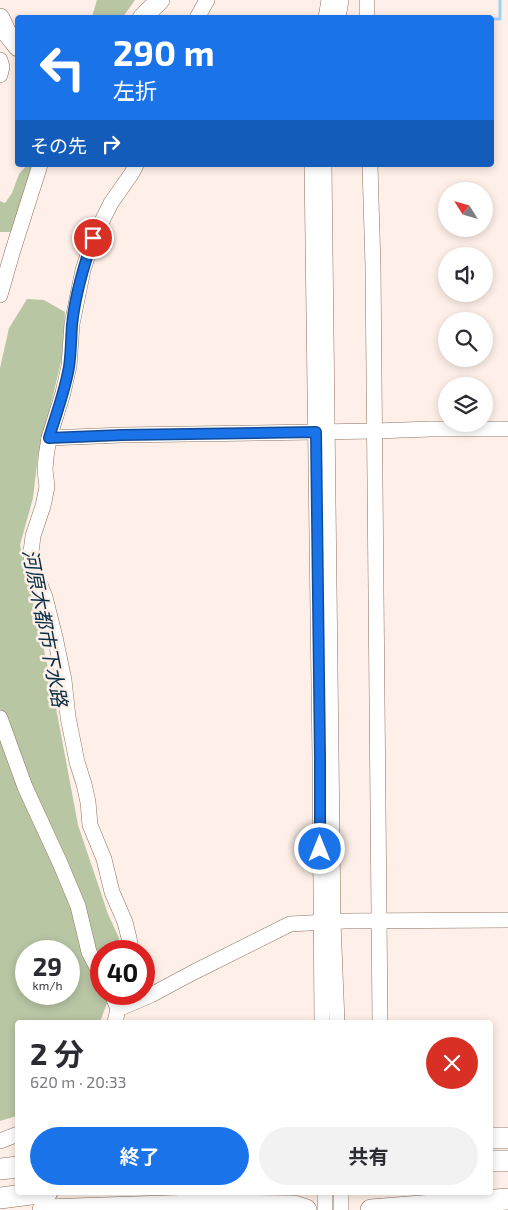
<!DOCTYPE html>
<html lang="ja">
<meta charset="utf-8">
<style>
body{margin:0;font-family:"Exo 2","Noto Sans JP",sans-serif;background:#f2f2f3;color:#2b2b33;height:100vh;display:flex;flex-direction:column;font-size:19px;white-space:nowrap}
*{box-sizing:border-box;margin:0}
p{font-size:16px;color:#7c7c81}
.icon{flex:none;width:28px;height:28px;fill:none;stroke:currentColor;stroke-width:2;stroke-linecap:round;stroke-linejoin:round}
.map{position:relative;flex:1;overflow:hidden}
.sheet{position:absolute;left:15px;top:1020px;width:478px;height:175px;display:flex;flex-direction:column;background:#fff;border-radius:5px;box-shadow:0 2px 8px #0003}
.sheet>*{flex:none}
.hud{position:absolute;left:15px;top:15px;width:479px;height:152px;border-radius:5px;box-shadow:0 2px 8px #0003;background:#1a73e8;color:#fff;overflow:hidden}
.needle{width:32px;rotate:307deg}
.buttons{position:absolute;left:438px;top:182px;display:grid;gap:10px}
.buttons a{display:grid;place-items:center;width:55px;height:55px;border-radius:50%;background:#fff;box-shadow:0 2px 8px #0003;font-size:25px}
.speed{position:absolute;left:15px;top:940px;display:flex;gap:10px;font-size:25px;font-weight:700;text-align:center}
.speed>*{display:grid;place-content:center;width:65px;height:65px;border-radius:50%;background:#fff;box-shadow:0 2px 8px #0003;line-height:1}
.speed small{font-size:12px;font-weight:400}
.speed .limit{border:8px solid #d22;background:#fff;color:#111}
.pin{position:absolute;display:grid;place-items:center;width:42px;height:42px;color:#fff;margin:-21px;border:2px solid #fff;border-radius:50%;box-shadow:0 1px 5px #0007}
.me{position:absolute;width:55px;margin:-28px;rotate:0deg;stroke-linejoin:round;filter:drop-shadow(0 0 4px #0008)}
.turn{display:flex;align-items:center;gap:18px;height:105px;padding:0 15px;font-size:22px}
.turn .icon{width:65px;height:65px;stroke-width:2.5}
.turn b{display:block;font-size:35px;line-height:42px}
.then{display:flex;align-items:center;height:48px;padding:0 15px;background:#0003;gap:10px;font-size:19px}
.round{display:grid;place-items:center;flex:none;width:52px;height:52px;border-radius:26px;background:#f2f2f3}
.overview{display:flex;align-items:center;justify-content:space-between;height:85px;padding:0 15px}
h1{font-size:30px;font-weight:700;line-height:38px}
.action{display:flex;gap:10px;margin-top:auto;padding:10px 15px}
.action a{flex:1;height:58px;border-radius:30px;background:#1a73e8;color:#fff;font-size:20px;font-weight:700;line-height:58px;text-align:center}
.action a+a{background:#f2f2f3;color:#2b2b33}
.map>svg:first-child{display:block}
.green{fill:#b8c6a4;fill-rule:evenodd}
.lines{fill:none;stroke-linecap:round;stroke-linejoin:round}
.stream{stroke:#a1d0f6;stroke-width:3}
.minor-casing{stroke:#8e715f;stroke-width:16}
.major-casing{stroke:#8e715f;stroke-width:20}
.highway-casing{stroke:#8e715f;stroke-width:22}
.minor{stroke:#fff;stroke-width:15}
.major{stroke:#fff;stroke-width:19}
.highway{stroke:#fff;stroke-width:21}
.route-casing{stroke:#114b97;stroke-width:12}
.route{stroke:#1a73e8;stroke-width:9}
.labels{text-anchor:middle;stroke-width:5;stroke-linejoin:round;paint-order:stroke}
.water-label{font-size:20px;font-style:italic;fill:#082e47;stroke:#fef0e8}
</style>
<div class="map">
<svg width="508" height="1210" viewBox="0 0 508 1210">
<rect width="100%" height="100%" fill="#fef0e8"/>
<g class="green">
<polygon points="97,0 135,0 123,17 92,17"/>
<polygon points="27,165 34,165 12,232 0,232 0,201 5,203 12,193 19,174"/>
<path d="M27,299L44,300L65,312L62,357L52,400L38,455L33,498L20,545L51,681L78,825L108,914L119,938L120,951H101V994H119L107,1003L100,1022H18L17,1116L0,1121V368L9,328ZM26,951H69V994H26Z"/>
</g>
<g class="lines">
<g class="stream">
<polyline points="491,19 500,19 500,0"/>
<polyline points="123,1002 124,994"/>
</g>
<defs>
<g id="minor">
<polyline points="367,0 367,18"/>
<polyline points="197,18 207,0"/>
<polyline points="326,18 329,0"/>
<polyline points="338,18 341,0"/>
<polyline points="0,60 2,67 0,75"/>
<polyline points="312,165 320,758 322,1022"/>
<polyline points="324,165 333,922 337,1022"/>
<polyline points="370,165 373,267 380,1022"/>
<polyline points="0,295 13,250 40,165"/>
<polyline points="49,438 122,435 375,431 431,429 508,429"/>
<polyline points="0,718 25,787 60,863 78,906 89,952 101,975"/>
<polyline points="131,951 129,938 125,922 112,892 104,859 90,825 88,802 84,784 77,762 68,717 64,680 55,637 45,597 32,565 31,552 33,536 43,506 47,487 45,470 46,457 49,438 63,393 69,366 72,324 83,270 93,239 111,203 132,173 136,165"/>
<polyline points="112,994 118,1009 115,1022"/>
<polyline points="118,1009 151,995 194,972 290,924 345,921 508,920"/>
<polyline points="0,1141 18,1134"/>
<polyline points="325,1192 325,1210"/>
<polyline points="341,1192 341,1210"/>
</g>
<g id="major">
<polyline points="0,18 7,33 18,47"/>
<polyline points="142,18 160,0"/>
</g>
<g id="highway">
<polyline points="490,1138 508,1138"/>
<polyline points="490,1161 508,1161"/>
<polyline points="0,1169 18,1167"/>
<polyline points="0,1198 47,1192"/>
<polyline points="43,1210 196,1205 294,1206 306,1210"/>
<polyline points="371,1210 508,1199"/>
</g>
</defs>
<use href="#minor" class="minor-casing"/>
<use href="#major" class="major-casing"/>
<use href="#highway" class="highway-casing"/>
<use href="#minor" class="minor"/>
<use href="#major" class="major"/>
<use href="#highway" class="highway"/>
</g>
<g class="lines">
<defs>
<path id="route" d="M93,238C84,266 75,295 72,325C71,339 71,353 69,367C65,391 56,414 49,438L122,435L316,432L320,758V849"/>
</defs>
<use href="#route" class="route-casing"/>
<use href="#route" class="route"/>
</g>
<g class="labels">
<g class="water-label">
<text transform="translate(45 628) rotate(79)" y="7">河原木都市下水路</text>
</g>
</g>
</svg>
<div class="buttons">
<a><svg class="needle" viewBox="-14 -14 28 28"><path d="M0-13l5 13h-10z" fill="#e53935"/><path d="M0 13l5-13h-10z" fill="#7c7c81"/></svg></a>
<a><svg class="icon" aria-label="sound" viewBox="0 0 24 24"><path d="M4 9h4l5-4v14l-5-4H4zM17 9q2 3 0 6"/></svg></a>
<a><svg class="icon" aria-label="search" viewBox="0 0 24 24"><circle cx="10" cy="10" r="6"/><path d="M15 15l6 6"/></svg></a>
<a><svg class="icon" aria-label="layers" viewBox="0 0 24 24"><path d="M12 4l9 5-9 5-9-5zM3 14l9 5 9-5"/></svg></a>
</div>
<div class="speed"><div>29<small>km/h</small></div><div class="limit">40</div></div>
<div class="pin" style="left:93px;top:238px;background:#d93025"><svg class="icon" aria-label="arrive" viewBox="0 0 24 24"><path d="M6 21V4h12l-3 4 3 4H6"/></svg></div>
<svg class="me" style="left:320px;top:849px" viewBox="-20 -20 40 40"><circle r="17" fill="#1a73e8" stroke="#fff" stroke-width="3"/><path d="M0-11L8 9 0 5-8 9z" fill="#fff"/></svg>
<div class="hud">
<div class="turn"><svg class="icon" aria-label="left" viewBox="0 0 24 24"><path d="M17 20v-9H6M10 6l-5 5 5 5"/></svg><div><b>290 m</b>左折</div></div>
<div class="then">その先<svg class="icon" aria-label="right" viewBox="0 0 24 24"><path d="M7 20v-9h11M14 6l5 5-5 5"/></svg></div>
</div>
<section class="sheet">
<div class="overview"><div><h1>2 分</h1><p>620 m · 20:33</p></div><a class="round" style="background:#d93025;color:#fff"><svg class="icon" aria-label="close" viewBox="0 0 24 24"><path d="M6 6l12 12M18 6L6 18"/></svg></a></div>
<div class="action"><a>終了</a><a>共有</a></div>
</section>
</div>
